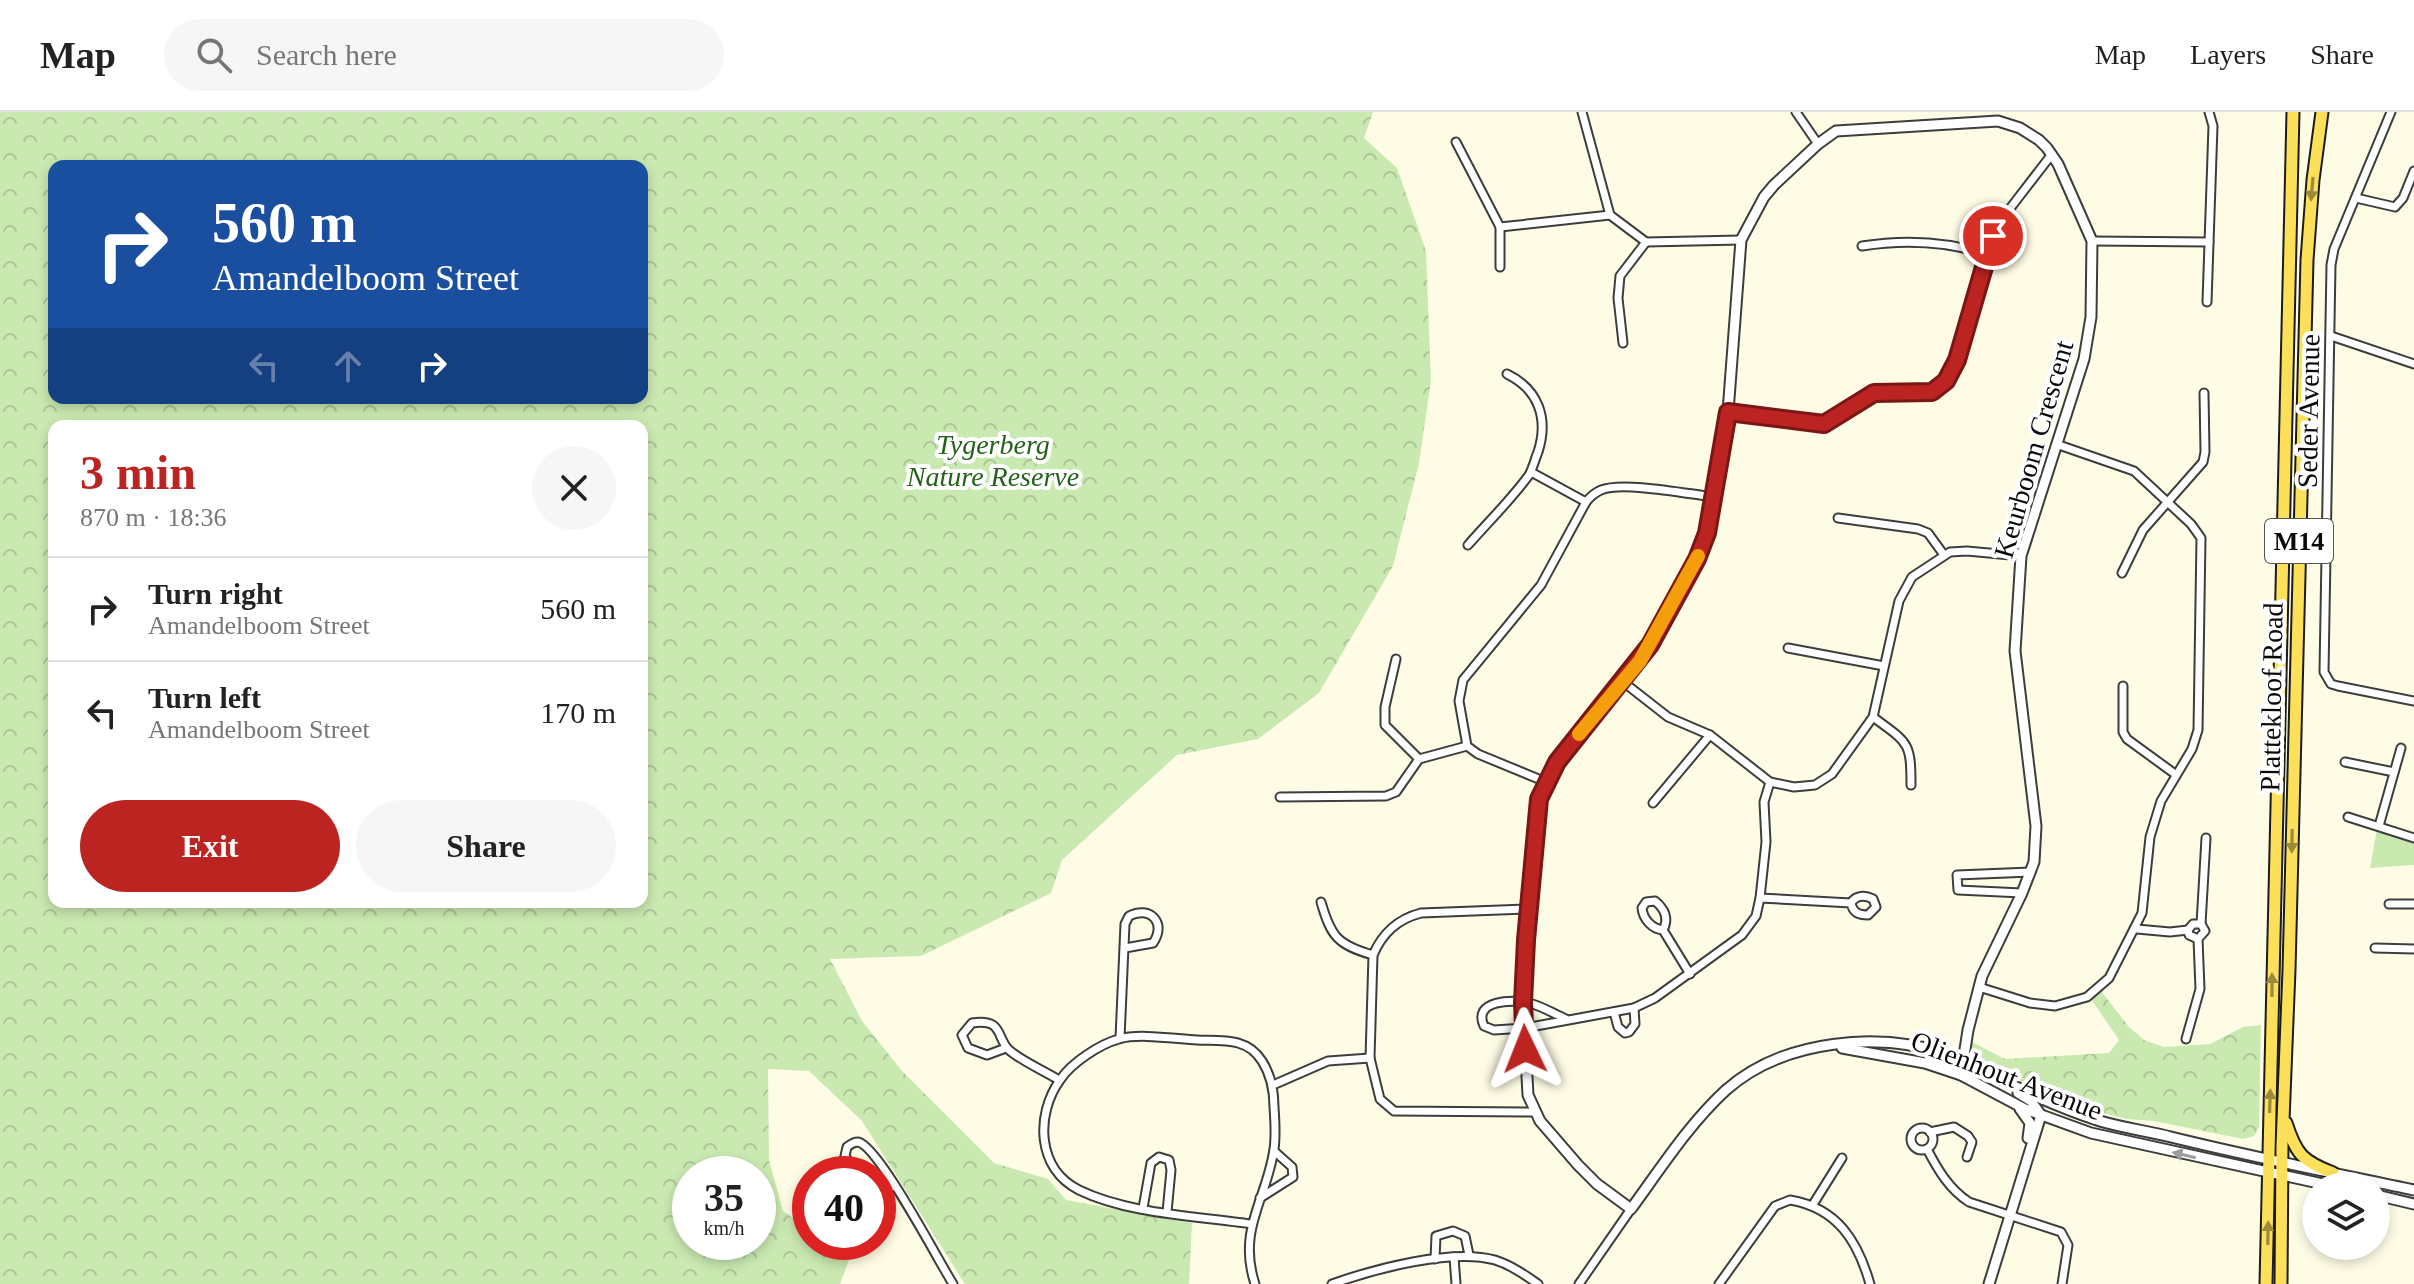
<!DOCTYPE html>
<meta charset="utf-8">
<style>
body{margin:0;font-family:Georgia,serif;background:#f6f6f6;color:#222;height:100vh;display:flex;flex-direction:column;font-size:30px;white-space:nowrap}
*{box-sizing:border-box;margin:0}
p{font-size:26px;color:#767676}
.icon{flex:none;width:44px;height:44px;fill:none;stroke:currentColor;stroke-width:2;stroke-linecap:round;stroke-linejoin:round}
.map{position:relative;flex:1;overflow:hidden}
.side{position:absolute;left:48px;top:308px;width:600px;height:488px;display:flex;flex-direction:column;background:#fff;border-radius:16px;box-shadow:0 4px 12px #0003}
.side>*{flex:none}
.guide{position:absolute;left:48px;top:48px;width:600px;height:244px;border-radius:16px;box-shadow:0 4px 12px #0003;background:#1a4fa0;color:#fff;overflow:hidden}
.controls{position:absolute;left:2302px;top:1060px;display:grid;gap:16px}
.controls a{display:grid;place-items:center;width:88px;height:88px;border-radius:50%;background:#fff;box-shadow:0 4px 12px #0003;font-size:40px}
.speed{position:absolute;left:672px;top:1044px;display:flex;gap:16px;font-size:40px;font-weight:700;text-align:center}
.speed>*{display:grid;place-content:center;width:104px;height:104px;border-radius:50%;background:#fff;box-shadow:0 4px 12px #0003;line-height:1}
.speed small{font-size:20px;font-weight:400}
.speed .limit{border:12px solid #d22;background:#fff;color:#111}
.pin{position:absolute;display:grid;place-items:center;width:68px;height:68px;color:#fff;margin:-34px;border:4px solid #fff;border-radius:50%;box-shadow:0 2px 8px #0007}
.me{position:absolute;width:88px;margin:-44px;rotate:358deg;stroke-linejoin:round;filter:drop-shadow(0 0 6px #0008)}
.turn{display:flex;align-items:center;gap:28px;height:168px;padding:0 32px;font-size:36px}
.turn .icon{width:104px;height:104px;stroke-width:2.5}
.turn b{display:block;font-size:56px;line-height:68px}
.lanes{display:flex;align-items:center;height:76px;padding:0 32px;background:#0003;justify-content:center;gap:40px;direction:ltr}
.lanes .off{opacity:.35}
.round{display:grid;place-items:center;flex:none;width:84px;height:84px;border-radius:42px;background:#f6f6f6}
.head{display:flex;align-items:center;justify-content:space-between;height:136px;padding:0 32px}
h1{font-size:48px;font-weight:700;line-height:60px;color:#bb2421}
.button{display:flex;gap:16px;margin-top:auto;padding:16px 32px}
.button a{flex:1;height:92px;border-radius:48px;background:#bb2421;color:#fff;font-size:32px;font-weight:700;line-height:92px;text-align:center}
.button a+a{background:#f6f6f6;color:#222}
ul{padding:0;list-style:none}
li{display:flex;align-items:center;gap:24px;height:104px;padding:0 32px;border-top:2px solid #e0e0e0}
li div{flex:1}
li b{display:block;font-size:30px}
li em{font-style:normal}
header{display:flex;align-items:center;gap:48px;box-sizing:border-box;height:112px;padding:0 40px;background:#fff;border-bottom:2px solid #e0e0e0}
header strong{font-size:38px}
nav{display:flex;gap:44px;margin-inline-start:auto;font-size:28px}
.search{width:560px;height:72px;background:#f6f6f6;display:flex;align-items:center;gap:20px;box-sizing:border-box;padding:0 28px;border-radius:44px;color:#767676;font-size:30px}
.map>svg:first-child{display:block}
.grass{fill:#cae9b1}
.park{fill:url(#park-crowns);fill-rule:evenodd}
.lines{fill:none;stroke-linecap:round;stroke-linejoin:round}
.minor-casing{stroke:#3d3d3d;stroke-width:11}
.tertiary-casing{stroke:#3d3d3d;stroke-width:13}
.primary-casing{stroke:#1b1b1b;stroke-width:15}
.minor{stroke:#fff;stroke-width:7}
.tertiary{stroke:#fff;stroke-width:9}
.primary{stroke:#fce05a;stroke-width:11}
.oneway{fill:#9b8a3a}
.oneway2{fill:#9d9d9d}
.route-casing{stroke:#7a1715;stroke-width:20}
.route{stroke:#bb2421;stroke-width:14}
.slow{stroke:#f59e0b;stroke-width:14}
.labels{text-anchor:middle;stroke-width:8;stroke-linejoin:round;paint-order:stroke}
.shield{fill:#fff;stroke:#545454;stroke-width:2}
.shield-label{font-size:26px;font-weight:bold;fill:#0a0a0a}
.street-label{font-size:28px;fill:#0a0a0a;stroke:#fff}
.park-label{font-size:28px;font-style:italic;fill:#24611a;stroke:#fff}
</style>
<header>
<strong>Map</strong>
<div class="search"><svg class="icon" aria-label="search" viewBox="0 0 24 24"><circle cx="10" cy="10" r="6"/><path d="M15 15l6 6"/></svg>Search here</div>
<nav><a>Map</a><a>Layers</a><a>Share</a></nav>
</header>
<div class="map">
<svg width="2414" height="1172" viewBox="0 0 2414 1172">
<defs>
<pattern id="park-crowns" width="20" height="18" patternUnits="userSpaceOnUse" patternTransform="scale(2)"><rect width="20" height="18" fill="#cae9b1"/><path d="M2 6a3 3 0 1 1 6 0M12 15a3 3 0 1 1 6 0" fill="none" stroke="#acc697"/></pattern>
</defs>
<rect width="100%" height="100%" fill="#fffce6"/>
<polygon class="grass" points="2377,717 2414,730 2414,753 2370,756"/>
<g class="park">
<path d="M0,0H1373L1364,26L1397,56L1426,139L1431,269L1419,351L1393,454L1319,581L1258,627L1177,643L1062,748L1051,781L921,844L830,847L862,909L902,959L994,1051L1048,1067L1066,1088L1192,1111L1189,1172H965L862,1009L809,959L768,957L769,1048L783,1099L810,1118V1130H828L850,1145L840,1172H0ZM54,54H642V286H54ZM54,314H642V790H54ZM690,1062H758V1130H690Z"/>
<polygon points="2101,879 2129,915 2144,928 2164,935 2210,932 2243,915 2261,913 2259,1015 2254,1024 2243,1027 2154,1009 2126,1007 2070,992 2024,974 1980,952 1972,944 1972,930 2005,947 2109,941 2119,928 2091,887"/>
</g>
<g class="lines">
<defs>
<g id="minor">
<polyline points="1582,0 1610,103 1646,130 1741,128"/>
<polyline points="1796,0 1818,32"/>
<polyline points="2391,0 2334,137 2331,153 2324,560 2331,572 2338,574 2414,589"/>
<polyline points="1456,30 1500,115 1500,155"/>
<polyline points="2356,86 2395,95 2403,86 2414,59"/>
<polyline points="1500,115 1610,103"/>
<polyline points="2092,129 2209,130"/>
<path d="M1862,134C1905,127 1945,129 1987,142"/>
<polyline points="2207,190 2213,14 2209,0"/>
<polyline points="2331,224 2414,252"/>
<polyline points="1623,231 1618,186 1620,164 1646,130"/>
<polyline points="1728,300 1824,312 1874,281 1932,280 1946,269 1957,248 1993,124 2005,103 2052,42"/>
<polyline points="1531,360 1586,390"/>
<polyline points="1838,406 1918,417 1928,421 1944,443"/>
<path d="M1468,433C1488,410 1511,388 1529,363C1533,356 1535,347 1538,340C1549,306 1538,277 1507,262"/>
<polyline points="2122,461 2143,418 2203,350 2205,340 2204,281"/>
<polyline points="1788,536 1884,554"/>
<polyline points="1396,547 1385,595 1385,613 1419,647"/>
<polyline points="1622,569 1668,605 1710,623 1770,670 1794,675 1815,673 1832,662 1873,605 1899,489 1912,465 1950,440 1967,439 2021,444"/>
<polyline points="2123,574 2123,620 2127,627 2175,662"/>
<path d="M1873,605C1908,631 1911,629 1911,673"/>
<polyline points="1419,647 1467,634"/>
<polyline points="2345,650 2394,660"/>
<path d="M1546,670L1478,642L1467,634L1459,589L1463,568L1541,473L1586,390C1590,385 1594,381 1601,378C1623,369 1688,382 1714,385"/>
<polyline points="1280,685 1386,684 1396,680 1419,647"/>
<polyline points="1653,691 1710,623"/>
<polyline points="2348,705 2414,726"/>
<polyline points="2379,714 2401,636"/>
<polyline points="2022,781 1958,778 1957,763 2031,760"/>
<path d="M1760,786L1851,791C1856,783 1865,783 1873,787L1876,795L1868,803C1859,803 1853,801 1851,791"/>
<path d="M1321,790C1331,825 1338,833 1373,843"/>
<polyline points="2389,792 2414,792"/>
<path d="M1528,797L1421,801C1398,807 1383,820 1373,843L1370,946L1380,987L1394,999L1534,1000"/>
<polyline points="2201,812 2206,726"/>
<polyline points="2137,817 2170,820 2188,818"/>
<path d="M1663,818C1669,807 1665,797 1655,789L1646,790L1642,796C1643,807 1652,817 1663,818L1690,862"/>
<polyline points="2375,836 2414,837"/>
<polyline points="1979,875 2030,891 2055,894 2087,885 2109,866 2142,801 2150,725 2161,689 2192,637 2198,618 2201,426 2191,412 2134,359 2056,332"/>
<polyline points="1614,900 1618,915 1625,921 1629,920 1635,912 1634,896"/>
<path d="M1566,907C1554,902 1542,894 1529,891C1513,887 1472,888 1484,914L1494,918L1525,916L1634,896L1655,886L1742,823L1756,804L1760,786L1766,730L1764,690L1770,670"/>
<path d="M1120,926L1125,812L1129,804C1150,793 1167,811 1153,831L1125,836"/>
<polyline points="2186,927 2200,877 2198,827 2205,819 2201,812 2193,812 2188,818 2189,823 2198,827"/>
<path d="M1006,936L987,943L968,936L962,923L972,911C1004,906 996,926 1009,938C1023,950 1043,958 1059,968"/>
<polyline points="1273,973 1328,949 1370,946"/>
<circle cx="1922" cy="1027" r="11"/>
<polyline points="1930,1020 1954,1015 1968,1024 1972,1030 1967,1045"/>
<path d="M1927,1037C1938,1058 1949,1077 1969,1090L2061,1120L2068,1133L2062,1172"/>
<path d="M861,1062L852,1055L845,1044L847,1035C851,1032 853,1030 858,1030C878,1033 939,1150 953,1172"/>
<polyline points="878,1070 895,1075"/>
<polyline points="1260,1086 1293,1065 1292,1055 1274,1039"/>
<polyline points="1812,1094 1842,1046"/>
<polyline points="1143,1096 1151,1051 1159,1045 1169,1048 1171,1058 1167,1100"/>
<path d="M1251,1112C1197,1104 1128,1102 1079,1078C1037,1057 1035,1003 1060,968C1071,951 1100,932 1119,927C1139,921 1176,927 1197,928C1222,929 1247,925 1262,949C1271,963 1274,979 1274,995C1275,1009 1276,1024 1274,1037C1267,1087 1237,1117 1255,1172"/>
<polyline points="1454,1145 1456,1172"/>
<polyline points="1435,1147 1436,1124 1453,1119 1465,1124 1469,1143"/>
<path d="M1332,1172C1374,1157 1452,1136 1495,1148C1511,1153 1525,1163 1538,1172"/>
<polyline points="1579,1172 1631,1097"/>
<path d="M1719,1172L1775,1094L1790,1088C1838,1096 1858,1130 1870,1172"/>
</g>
<g id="tertiary">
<polyline points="1842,936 1925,951 1961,963 2025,997 2091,1021 2332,1074"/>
<path d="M1961,963L1968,918L1982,864L2022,781L2034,750L2036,714L2015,539L2021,444L2084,247L2091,205L2092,129L2058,52L2047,36L2039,28L2020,16L1998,9L1836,19L1818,32L1774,73L1764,85L1741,128L1728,300L1714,385L1702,435L1640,549L1557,650L1539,687L1536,700L1523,890L1528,983L1540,1009L1578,1053L1597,1072L1631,1097C1661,1056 1689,1012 1726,978C1784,927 1879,919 1950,943C1971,950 1991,962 2010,972C2039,986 2069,999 2100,1009C2123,1016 2148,1019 2171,1025C2252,1045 2333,1061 2414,1078"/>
<polyline points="2018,981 2031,989 2041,1003"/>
<polyline points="2020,997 2030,1011 2028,1026"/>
<polyline points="2376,1083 2414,1092"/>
<polyline points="1989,1172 2041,1003"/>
</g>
<g id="primary">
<path d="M2286,1011C2296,1042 2302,1049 2333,1061"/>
<polyline points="2266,1172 2293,0"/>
<polyline points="2281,1172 2282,1034 2289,858 2307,148 2313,68 2322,0"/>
</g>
</defs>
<use href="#minor" class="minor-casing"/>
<use href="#tertiary" class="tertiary-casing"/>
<use href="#primary" class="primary-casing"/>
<use href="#minor" class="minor"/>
<use href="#tertiary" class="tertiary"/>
<use href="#primary" class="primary"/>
</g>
<defs><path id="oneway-solid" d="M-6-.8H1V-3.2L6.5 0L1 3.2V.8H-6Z" transform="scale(2)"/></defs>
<g class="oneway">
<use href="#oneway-solid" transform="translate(2312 77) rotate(95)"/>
<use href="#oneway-solid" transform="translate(2292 729) rotate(91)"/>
<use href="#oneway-solid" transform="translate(2272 873) rotate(-90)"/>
<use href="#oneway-solid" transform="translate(2270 989) rotate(-88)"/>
<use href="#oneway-solid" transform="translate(2268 1121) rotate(-89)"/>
</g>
<use class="oneway2" href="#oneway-solid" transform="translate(2184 1043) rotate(-167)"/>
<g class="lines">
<defs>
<polyline id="route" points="1525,937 1523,890 1526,828 1539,687 1557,650 1650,533 1697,447 1707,421 1728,300 1824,312 1874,281 1932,280 1946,269 1957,248 1993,124"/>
</defs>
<use href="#route" class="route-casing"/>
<use href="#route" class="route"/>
<polyline class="slow" points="1579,622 1640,549 1698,444"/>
</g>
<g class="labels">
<rect class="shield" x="2265" y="407" width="68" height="44" rx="6"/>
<g class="shield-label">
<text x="2299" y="438">M14</text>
</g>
<g class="street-label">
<text transform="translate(2308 299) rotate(-89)" y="10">Seder Avenue</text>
<text transform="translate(2033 337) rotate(-74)" y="10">Keurboom Crescent</text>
<text transform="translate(2271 585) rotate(-89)" y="10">Plattekloof Road</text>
<text transform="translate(2007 963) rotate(21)" y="10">Olienhout Avenue</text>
</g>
<g class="park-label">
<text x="993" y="342">Tygerberg<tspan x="993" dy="32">Nature Reserve</tspan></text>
</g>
</g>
</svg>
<div class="controls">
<a><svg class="icon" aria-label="layers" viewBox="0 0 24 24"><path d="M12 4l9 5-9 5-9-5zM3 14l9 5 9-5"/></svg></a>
</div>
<div class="speed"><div>35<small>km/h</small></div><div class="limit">40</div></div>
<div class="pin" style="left:1993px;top:124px;background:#d93025"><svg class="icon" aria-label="arrive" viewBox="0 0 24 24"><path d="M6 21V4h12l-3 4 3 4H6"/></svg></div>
<svg class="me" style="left:1525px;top:937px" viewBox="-20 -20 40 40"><path d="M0-17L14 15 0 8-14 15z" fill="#bb2421" stroke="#fff" stroke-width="4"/></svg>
<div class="guide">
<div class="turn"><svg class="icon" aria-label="right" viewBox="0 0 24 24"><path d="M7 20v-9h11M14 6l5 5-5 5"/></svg><div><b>560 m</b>Amandelboom Street</div></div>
<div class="lanes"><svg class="icon off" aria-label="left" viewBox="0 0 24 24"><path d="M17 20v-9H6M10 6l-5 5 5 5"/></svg><svg class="icon off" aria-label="ahead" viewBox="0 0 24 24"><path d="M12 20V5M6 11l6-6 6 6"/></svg><svg class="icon" aria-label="right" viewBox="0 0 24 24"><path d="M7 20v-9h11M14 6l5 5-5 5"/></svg></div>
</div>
<section class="side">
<div class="head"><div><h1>3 min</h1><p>870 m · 18:36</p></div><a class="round"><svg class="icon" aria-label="close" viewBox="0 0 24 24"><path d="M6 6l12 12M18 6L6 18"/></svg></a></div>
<ul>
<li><svg class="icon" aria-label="right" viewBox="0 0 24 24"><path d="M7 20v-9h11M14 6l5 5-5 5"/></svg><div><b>Turn right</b><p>Amandelboom Street</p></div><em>560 m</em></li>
<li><svg class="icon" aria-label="left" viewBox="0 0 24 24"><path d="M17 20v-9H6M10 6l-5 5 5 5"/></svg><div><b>Turn left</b><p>Amandelboom Street</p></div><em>170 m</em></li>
</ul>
<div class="button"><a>Exit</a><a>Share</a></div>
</section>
</div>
